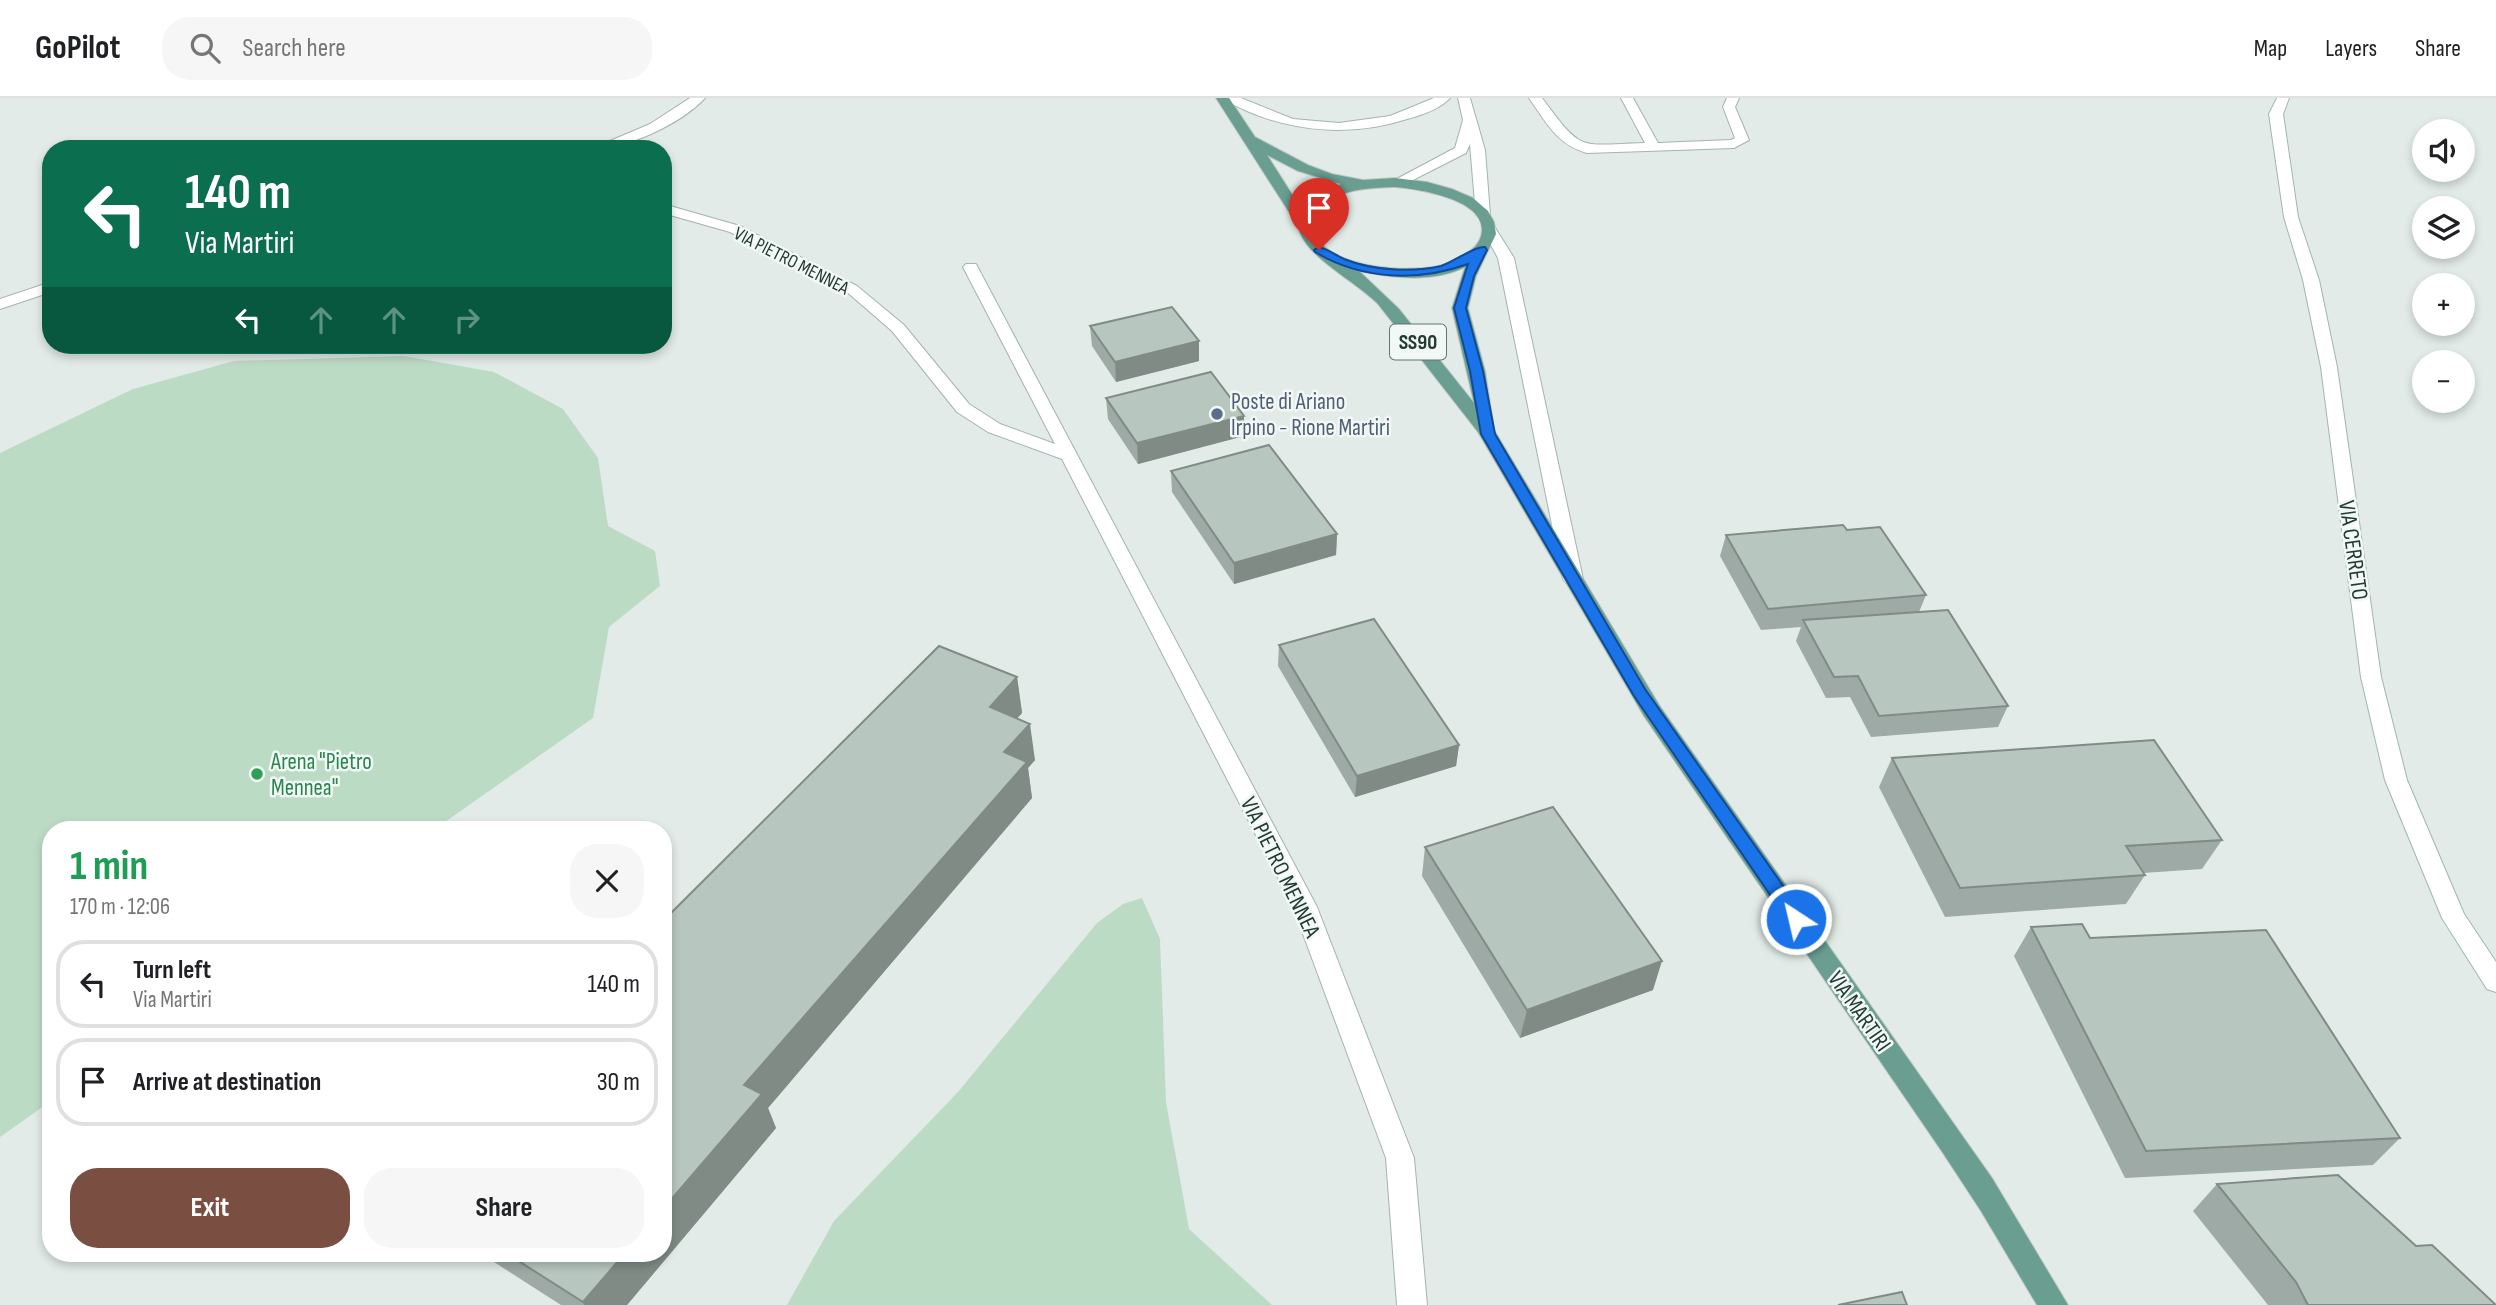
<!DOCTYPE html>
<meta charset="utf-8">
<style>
body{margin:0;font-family:"Sofia Sans Condensed",sans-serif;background:#f6f6f6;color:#202124;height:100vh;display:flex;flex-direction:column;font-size:26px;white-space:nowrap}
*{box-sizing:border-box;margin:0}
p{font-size:23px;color:#757577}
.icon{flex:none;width:38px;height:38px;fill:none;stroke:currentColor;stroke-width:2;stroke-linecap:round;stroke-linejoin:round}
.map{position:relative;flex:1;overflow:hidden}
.side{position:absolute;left:42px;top:723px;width:630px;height:441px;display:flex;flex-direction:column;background:#fff;border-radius:28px;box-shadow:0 4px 10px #0003}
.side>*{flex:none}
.top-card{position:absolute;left:42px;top:42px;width:630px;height:214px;border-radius:28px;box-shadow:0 4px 10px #0003;background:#0b6e4f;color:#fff;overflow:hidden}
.buttons{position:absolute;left:2412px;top:21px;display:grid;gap:14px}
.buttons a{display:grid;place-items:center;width:63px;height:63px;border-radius:50%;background:#fff;box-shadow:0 4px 10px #0003;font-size:35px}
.pin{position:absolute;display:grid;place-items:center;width:60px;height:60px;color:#fff;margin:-72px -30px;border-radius:50% 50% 50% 0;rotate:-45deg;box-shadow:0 0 7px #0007}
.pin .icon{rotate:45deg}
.me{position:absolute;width:77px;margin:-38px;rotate:325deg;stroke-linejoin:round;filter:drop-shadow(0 0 5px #0008)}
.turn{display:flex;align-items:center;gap:24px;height:147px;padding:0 28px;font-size:32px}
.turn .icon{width:91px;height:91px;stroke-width:2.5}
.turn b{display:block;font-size:49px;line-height:60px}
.lanes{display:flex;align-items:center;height:66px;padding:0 28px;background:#0003;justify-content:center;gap:35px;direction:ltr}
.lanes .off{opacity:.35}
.round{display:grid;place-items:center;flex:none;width:74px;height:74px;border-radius:28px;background:#f6f6f6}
.summary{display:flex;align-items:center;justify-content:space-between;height:119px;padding:0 28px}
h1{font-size:42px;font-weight:700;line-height:52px;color:#1e9e55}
.action{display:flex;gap:14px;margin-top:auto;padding:14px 28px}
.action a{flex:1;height:80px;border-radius:28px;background:#7a4e40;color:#fff;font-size:28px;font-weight:700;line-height:80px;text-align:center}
.action a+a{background:#f6f6f6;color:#202124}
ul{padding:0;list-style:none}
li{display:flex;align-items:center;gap:21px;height:88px;margin:0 14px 10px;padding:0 14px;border:4px solid #e0e0e0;border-radius:28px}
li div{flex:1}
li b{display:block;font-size:26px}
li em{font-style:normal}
header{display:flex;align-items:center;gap:42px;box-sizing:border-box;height:98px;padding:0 35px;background:#fff;border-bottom:2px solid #e0e0e0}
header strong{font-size:33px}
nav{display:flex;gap:38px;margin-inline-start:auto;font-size:24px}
.search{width:490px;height:63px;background:#f6f6f6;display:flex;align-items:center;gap:18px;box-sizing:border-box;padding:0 24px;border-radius:28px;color:#757577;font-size:26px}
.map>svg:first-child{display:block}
.green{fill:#bcdbc5}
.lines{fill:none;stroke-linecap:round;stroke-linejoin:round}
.lane-casing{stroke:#a5b3ae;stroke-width:2}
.street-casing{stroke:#a5b3ae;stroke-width:2}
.secondary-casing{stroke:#a1b6af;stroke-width:2}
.primary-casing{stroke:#c1c8c6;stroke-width:2}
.lane{fill:#fff;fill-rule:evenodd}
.street{fill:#fff;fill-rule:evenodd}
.secondary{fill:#fff;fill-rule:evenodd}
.primary{fill:#699e91;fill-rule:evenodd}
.wall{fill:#9eaaa5}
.shaded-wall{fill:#818b86}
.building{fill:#b8c6c0;stroke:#818b86;stroke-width:2}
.route{fill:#1a73e8;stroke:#114b97;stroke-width:2}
.service-dot{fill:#5c6f8a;stroke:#f2f8f5;stroke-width:2.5}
.leisure-dot{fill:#2e9e5b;stroke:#f2f8f5;stroke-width:2.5}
.labels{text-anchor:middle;stroke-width:5;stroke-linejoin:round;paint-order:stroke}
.far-street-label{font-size:19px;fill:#233b35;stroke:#f2f8f5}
.shield{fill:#f2f8f5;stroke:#61746f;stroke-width:2}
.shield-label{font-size:21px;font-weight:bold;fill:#233b35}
.service-label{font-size:23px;fill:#4e5e75;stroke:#f2f8f5;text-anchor:start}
.street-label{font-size:23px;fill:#233b35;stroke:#f2f8f5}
.leisure-label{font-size:23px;fill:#27864d;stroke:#f2f8f5;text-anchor:start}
</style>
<header>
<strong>GoPilot</strong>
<div class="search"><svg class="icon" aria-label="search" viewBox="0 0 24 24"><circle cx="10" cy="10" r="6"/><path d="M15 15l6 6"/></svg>Search here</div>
<nav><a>Map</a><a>Layers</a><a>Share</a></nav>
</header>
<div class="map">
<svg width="2496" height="1207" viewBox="0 0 2496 1207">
<rect width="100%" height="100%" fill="#e2ebe7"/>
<g class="green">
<polygon points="404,258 494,274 563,311 598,360 608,428 655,453 660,488 609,529 593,620 435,731 51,732 51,1003 0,1039 0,355 133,291 234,263"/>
<polygon points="1142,800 1160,841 1166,1004 1189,1131 1272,1207 787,1207 834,1123 958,994 1097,825 1123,806"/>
</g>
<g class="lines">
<defs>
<g id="lane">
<path d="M1529,0H1542C1583,55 1577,47 1645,45L1621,0H1633L1658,45L1731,42L1735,40L1723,9L1727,0H1739L1735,9L1749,42L1734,50L1587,55C1557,47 1546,24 1529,0Z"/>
<polygon points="1489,127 1494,128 1514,160 1583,481 1580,485 1566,485 1563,481 1498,160 1482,131"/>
</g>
<g id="street">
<path d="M690,0H705C681,26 627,51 591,51L650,26Z"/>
<path d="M1224,0H1241L1293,21L1339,25L1390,18L1434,0H1450C1440,11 1422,17 1407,21C1354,38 1298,35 1247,13C1239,9 1230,6 1224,0Z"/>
<polygon points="1458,0 1470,0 1485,52 1490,117 1483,121 1476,117 1470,46 1466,55 1403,87 1393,87 1391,84 1455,50 1463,22"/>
<polygon points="663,106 740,128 857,188 904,227 969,306 1000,326 1055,346 963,169 966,166 976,166 1317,809 1414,1060 1427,1207 1397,1207 1386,1060 1293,809 1062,361 988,334 957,314 892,233 847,194 730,134 663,115"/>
<polygon points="51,184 51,194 0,211 0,201"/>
</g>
<polygon id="secondary" points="2277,0 2289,0 2283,16 2298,119 2319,182 2337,269 2381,579 2407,682 2464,816 2496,864 2496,894 2487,891 2442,820 2385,682 2361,579 2321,269 2303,182 2284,119 2269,16"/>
<path id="primary" d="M1216,0H1229L1255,39L1308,67L1332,76L1363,82L1395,80L1427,84L1452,91L1473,100L1488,113L1494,124L1496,136L1476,178L1468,210L1485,273L1494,332L1659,607L1992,1080L2068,1207H2037L1981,1113L1943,1055L1644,618L1478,334L1378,206C1356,183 1304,159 1298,128ZM1267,57L1298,73L1341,86L1318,96L1302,112ZM1395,89C1418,91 1495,102 1480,141C1475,153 1458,162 1446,166C1414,177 1304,171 1313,119C1330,91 1366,90 1395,89ZM1465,169L1452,210L1474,305L1399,211L1359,173C1393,180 1433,185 1465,169Z"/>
</defs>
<use href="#lane" class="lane-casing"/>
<use href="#street" class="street-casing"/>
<use href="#secondary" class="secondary-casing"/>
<use href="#primary" class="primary-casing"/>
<use href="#lane" class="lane"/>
<use href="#street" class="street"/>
<use href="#secondary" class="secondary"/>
<use href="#primary" class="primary"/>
</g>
<g class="wall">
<polygon points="1090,228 1199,263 1116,284 1092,248"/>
<polygon points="1106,300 1244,338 1138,366 1108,321"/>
<polygon points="1171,373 1337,436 1336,457 1234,486 1172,394"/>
<polygon points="1847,432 1926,497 1919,514 2008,608 1998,629 1871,639 1850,599 1826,600 1796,543 1801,529 1761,532 1720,458 1726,437"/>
<polygon points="1279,547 1459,647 1456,668 1355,699 1278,568"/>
<polygon points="1017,579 1022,615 1017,620 1035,662 1028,670 1032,700 768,1010 776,1030 627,1207 561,1207 480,1155 663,1155"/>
<polygon points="1892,660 2222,742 2202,771 2143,775 2145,777 2126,806 1945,819 1879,689"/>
<polygon points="1425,749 1653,892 1520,940 1422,778"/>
<polygon points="2031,829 2090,840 2400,1040 2373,1067 2125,1080 2014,858"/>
<polygon points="2217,1086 2416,1148 2496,1207 2268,1207 2193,1113"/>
</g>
<g class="shaded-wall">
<polygon points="1199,243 1199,263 1116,284 1115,264"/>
<polygon points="1244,318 1244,338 1138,366 1137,345"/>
<polygon points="1337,436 1336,457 1234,486 1234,465"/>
<polygon points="1017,579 1022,615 995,645 990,609"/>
<polygon points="1030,626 1035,662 1028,670 1032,700 768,1010 776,1030 627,1207 584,1207 583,1204 625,1155 663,1155 663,1111 744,987 1004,654"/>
<polygon points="1459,647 1456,668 1355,699 1357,678"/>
<polygon points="1662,863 1653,892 1520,940 1527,912"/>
</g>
<g class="building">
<polygon points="1172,209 1199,243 1115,264 1090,228"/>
<polygon points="1211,274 1244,318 1137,345 1106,300"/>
<polygon points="1269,347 1337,436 1234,465 1171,373"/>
<polygon points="1843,427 1847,432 1880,429 1926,497 1768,511 1726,437"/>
<polygon points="1948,512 2008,608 1879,618 1858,578 1834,579 1803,522"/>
<polygon points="1374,521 1459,647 1357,678 1279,547"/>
<polygon points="939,548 1017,579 990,609 1030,626 1004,654 1027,664 744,987 762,996 663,1111 663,823"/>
<polygon points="2154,642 2222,742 2126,748 2145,777 1960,790 1892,660"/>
<polygon points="1553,709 1662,863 1527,912 1425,749"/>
<polygon points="2082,826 2090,840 2266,832 2400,1040 2146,1053 2031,829"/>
<polygon points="2338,1077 2416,1148 2432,1147 2496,1207 2308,1207 2296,1184 2217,1086"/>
<polygon points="506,1155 625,1155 583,1204"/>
<polygon points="1902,1194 1907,1207 1838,1207"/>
</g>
<path class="route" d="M1319,149C1328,151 1335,157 1344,161C1371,172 1411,175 1441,168C1454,164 1474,148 1485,149L1487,152L1474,178L1466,210L1483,273L1495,336L1645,591L1803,816L1805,821L1803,826L1796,828L1790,826L1634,598L1481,336L1470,273L1454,210L1468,166C1418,184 1362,182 1315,154L1314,152Z"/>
<circle class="service-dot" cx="1217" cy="316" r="7"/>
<circle class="leisure-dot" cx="257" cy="676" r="7"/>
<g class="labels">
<g class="far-street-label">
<text transform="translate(792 162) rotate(27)" y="7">VIA PIETRO MENNEA</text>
</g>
<rect class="shield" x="1390" y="226.5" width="56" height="35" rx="5"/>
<g class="shield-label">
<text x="1418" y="251">SS90</text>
</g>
<g class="service-label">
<text x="1231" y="311">Poste di Ariano<tspan x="1231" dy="26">Irpino - Rione Martiri</tspan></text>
</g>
<g class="street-label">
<text transform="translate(2354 452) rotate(82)" y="8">VIA CERRETO</text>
<text transform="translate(1281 769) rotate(64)" y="8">VIA PIETRO MENNEA</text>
<text transform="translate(1860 913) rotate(55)" y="8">VIA MARTIRI</text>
</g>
<g class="leisure-label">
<text x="271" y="671">Arena "Pietro<tspan x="271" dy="26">Mennea"</tspan></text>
</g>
</g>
</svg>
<div class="buttons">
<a><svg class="icon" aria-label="sound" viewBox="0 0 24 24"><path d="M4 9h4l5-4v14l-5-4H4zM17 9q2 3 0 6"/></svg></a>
<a><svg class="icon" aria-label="layers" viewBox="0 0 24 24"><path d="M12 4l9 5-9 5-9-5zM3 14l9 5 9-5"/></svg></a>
<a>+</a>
<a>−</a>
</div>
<div class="pin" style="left:1319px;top:152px;background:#d93025"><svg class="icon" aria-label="arrive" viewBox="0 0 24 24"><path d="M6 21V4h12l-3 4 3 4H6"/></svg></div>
<svg class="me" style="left:1796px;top:821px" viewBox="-20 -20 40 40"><circle r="17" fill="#1a73e8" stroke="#fff" stroke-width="3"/><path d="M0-11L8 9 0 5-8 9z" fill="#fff"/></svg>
<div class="top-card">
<div class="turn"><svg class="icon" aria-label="left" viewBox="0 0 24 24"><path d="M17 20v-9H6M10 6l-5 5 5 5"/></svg><div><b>140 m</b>Via Martiri</div></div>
<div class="lanes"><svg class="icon" aria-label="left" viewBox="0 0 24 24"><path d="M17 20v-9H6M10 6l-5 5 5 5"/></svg><svg class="icon off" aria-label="ahead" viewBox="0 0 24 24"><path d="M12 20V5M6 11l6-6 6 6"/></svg><svg class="icon off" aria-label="ahead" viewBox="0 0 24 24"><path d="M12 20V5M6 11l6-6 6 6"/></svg><svg class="icon off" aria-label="right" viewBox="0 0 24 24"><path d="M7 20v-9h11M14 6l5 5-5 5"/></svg></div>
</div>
<section class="side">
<div class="summary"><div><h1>1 min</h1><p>170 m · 12:06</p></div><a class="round"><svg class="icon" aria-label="close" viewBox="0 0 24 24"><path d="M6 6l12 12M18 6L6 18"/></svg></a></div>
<ul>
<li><svg class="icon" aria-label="left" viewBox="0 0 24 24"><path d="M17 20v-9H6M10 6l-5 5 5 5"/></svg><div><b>Turn left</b><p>Via Martiri</p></div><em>140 m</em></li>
<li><svg class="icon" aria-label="arrive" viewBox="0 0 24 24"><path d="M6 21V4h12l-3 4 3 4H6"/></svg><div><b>Arrive at destination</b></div><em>30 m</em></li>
</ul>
<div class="action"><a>Exit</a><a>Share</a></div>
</section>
</div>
